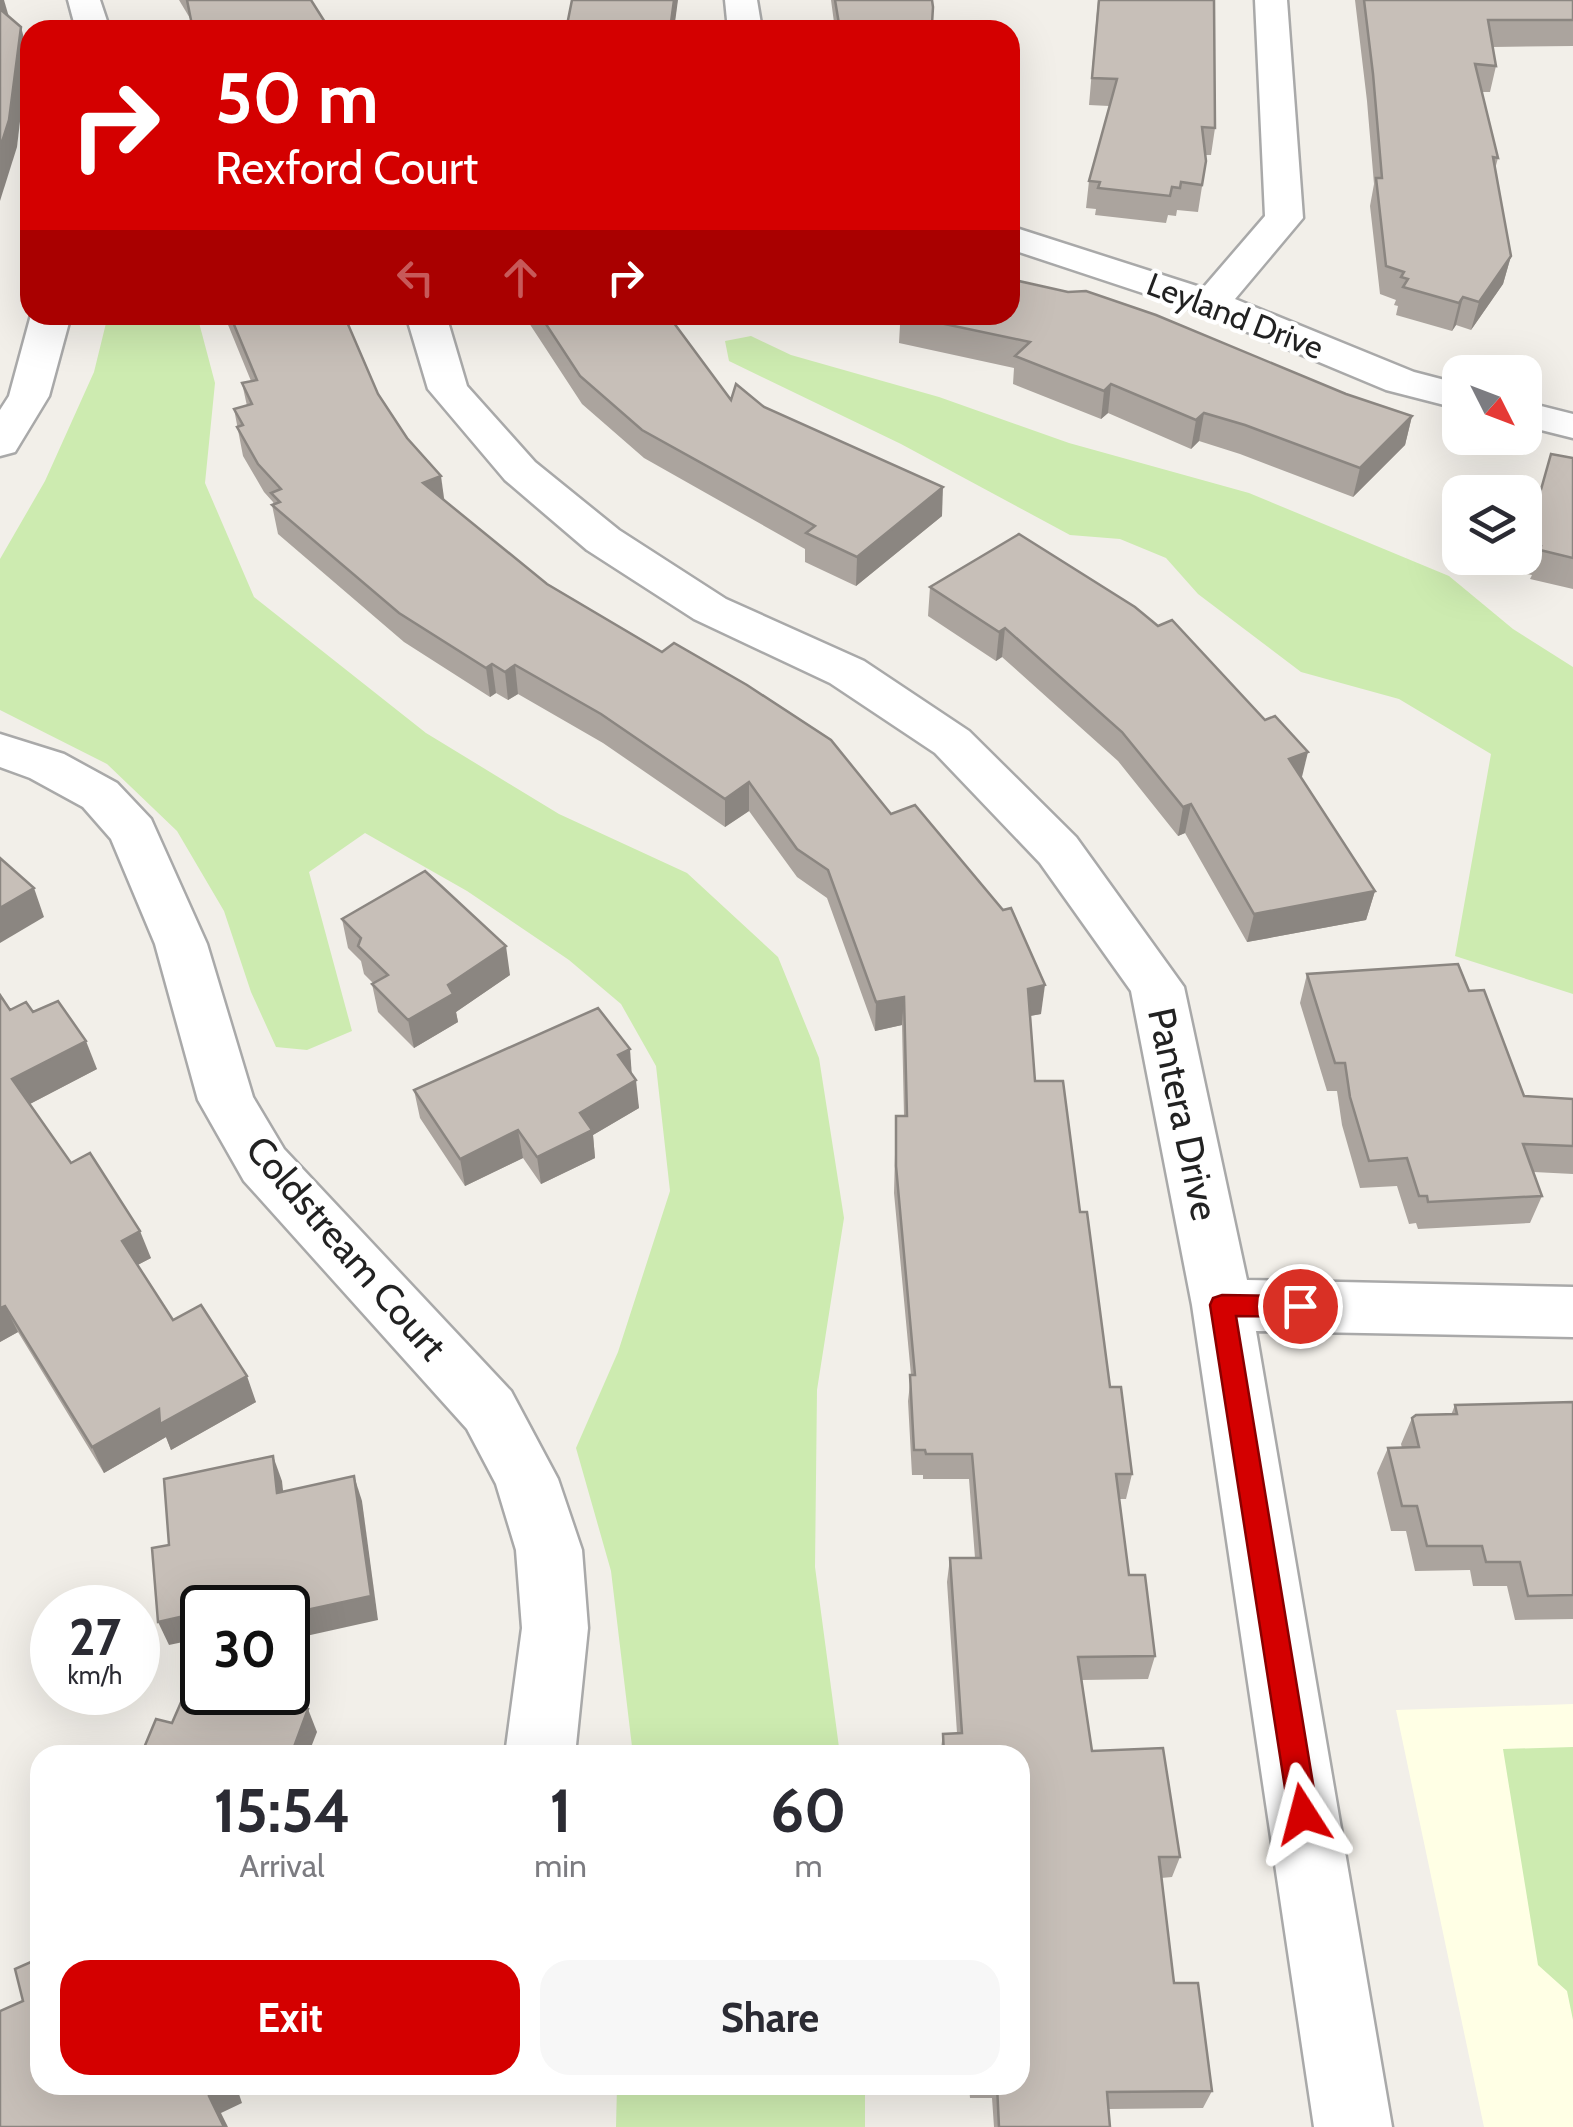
<!DOCTYPE html>
<style>
body{margin:0;font-family:Cabin,sans-serif;background:#f7f7f7;color:#2b2b33;height:100vh;display:flex;flex-direction:column;font-size:38px;white-space:nowrap}
*{box-sizing:border-box;margin:0}
p{font-size:32px;color:#7c7c81}
.icon{flex:none;width:55px;height:55px;fill:none;stroke:currentColor;stroke-width:2;stroke-linecap:round;stroke-linejoin:round}
.map{position:relative;flex:1;overflow:hidden}
.panel{position:absolute;left:30px;top:1745px;width:1000px;height:350px;display:flex;flex-direction:column;background:#fff;border-radius:30px;box-shadow:0 10px 40px #0002}
.panel>*{flex:none}
.top-card{position:absolute;left:20px;top:20px;width:1000px;height:305px;border-radius:30px;box-shadow:0 10px 40px #0002;background:#d40000;color:#fff;overflow:hidden}
.needle{width:65px;rotate:132deg}
.controls{position:absolute;left:1442px;top:355px;display:grid;gap:20px}
.controls a{display:grid;place-items:center;width:100px;height:100px;border-radius:20px;background:#fff;box-shadow:0 10px 40px #0002;font-size:50px}
.speed{position:absolute;left:30px;top:1585px;display:flex;gap:20px;font-size:50px;font-weight:700;text-align:center}
.speed>*{display:grid;place-content:center;width:130px;height:130px;border-radius:50%;background:#fff;box-shadow:0 10px 40px #0002;line-height:1}
.speed small{font-size:25px;font-weight:400}
.speed .limit{border:5px solid #111;border-radius:15px;background:#fff;color:#111}
.pin{position:absolute;display:grid;place-items:center;width:85px;height:85px;color:#fff;margin:-42px;border:5px solid #fff;border-radius:50%;box-shadow:0 2px 10px #0007}
.me{position:absolute;width:110px;margin:-55px;rotate:351deg;stroke-linejoin:round;filter:drop-shadow(0 0 8px #0008)}
.turn{display:flex;align-items:center;gap:35px;height:210px;padding:0 30px;font-size:45px}
.turn .icon{width:130px;height:130px;stroke-width:2.5}
.turn b{display:block;font-size:70px;line-height:85px}
.lanes{display:flex;align-items:center;height:95px;padding:0 30px;background:#0003;justify-content:center;gap:50px;direction:ltr}
.lanes .off{opacity:.35}
.eta{display:flex;justify-content:space-evenly;align-items:center;height:170px;text-align:center}
.eta b{font-size:60px;font-weight:700;line-height:70px}
.action{display:flex;gap:20px;margin-top:auto;padding:20px 30px}
.action a{flex:1;height:115px;border-radius:30px;background:#d40000;color:#fff;font-size:40px;font-weight:700;line-height:115px;text-align:center}
.action a+a{background:#f7f7f7;color:#2b2b33}
.map>svg:first-child{display:block}
.education{fill:#ffffe5}
.grass{fill:#cdebb0}
.lines{fill:none;stroke-linecap:round;stroke-linejoin:round}
.street-casing{stroke:#a9a9a9;stroke-width:5}
.street{fill:#fff;fill-rule:evenodd}
.wall{fill:#aba49e}
.shaded-wall{fill:#8b8681}
.building{fill:#c7bfb8;stroke:#8b8681;stroke-width:2.5}
.route{fill:#d40000;stroke:#8a0000;stroke-width:2.5}
.labels{text-anchor:middle;stroke-width:9;stroke-linejoin:round;paint-order:stroke}
.far-street-label{font-size:32px;fill:#222;stroke:#fff}
.street-label{font-size:38px;fill:#222;stroke:#fff}
</style>
<div class="map">
<svg width="1573" height="2127" viewBox="0 0 1573 2127">
<rect width="100%" height="100%" fill="#f2efe9"/>
<polygon class="education" points="1573,1704 1573,2127 1484,2127 1396,1710"/>
<g class="grass">
<polygon points="108,315 197,315 215,383 205,483 254,597 426,733 559,814 687,873 778,957 819,1058 844,1218 817,1390 815,1567 840,1755 633,1755 611,1571 576,1448 618,1352 670,1191 656,1066 621,1004 569,960 467,891 365,833 309,872 352,1031 307,1050 276,1047 251,992 224,911 177,831 107,764 0,710 0,559 45,481 94,372"/>
<polygon points="751,336 791,355 939,397 1069,443 1249,493 1449,576 1513,629 1573,667 1573,994 1455,956 1491,754 1399,699 1301,672 1198,594 1166,558 1120,539 1070,535 901,444 729,361 725,341"/>
<polygon points="1573,1747 1573,2020 1567,1991 1538,1965 1503,1749"/>
<polygon points="617,2085 865,2085 865,2127 616,2127"/>
</g>
<g class="lines">
<defs>
<g id="street">
<polygon points="68,0 100,0 110,30 76,30"/>
<polygon points="725,0 757,0 762,30 728,30"/>
<polygon points="1255,0 1287,0 1303,218 1235,299 1414,372 1460,384 1460,409 1386,390 1197,311 1010,249 1010,226 1203,288 1265,216"/>
<polygon points="31,315 71,315 49,396 15,452 0,456 0,410 9,396"/>
<polygon points="406,315 446,315 467,386 535,462 619,530 726,599 864,661 969,731 1076,837 1184,987 1247,1280 1573,1287 1573,1337 1256,1331 1392,2127 1314,2127 1192,1305 1131,991 1040,863 935,753 830,683 694,619 587,550 505,480 428,389"/>
<polygon points="1525,402 1573,414 1573,438 1525,426"/>
<polygon points="0,734 64,754 117,783 151,819 207,944 253,1097 284,1149 511,1391 558,1479 582,1550 588,1628 575,1755 505,1755 522,1628 516,1550 496,1484 467,1429 244,1181 198,1100 155,944 111,839 83,807 30,778 0,767"/>
</g>
</defs>
<use href="#street" class="street-casing"/>
<use href="#street" class="street"/>
</g>
<g class="wall">
<polygon points="179,0 311,0 191,20"/>
<polygon points="831,0 932,0 932,24 939,30 835,30"/>
<polygon points="1098,0 1215,128 1211,155 1205,155 1206,161 1198,212 1177,210 1176,216 1168,215 1166,223 1095,215 1096,209 1086,208 1089,181 1109,106 1089,105"/>
<polygon points="1355,0 1573,0 1573,46 1493,47 1496,66 1490,92 1482,92 1498,158 1495,169 1511,256 1503,284 1471,330 1456,325 1452,331 1396,315 1398,306 1394,305 1396,300 1380,294 1370,206 1374,184 1367,101"/>
<polygon points="224,315 344,315 378,394 445,501 1041,1014 1030,1016 1035,1081 1080,1212 1110,1387 1132,1474 1126,1499 1119,1499 1129,1575 1155,1656 1148,1679 1082,1680 1092,1751 1180,1857 1172,1877 1161,1878 1174,1983 1212,2091 1203,2108 1109,2109 1110,2127 994,2127 992,2098 970,2098 969,2085 1020,2085 1020,1755 940,1755 943,1734 957,1733 947,1582 950,1558 975,1558 969,1479 923,1479 923,1475 912,1475 908,1401 911,1375 894,1193 896,1116 904,1116 902,1025 875,1031 827,898 797,877 749,811 725,827 603,743 518,694 508,700 496,693 490,697 404,642 278,534 272,505 274,505 273,502 264,492 243,456 234,409 247,406 242,383 251,381"/>
<polygon points="528,315 668,315 731,400 764,407 942,516 856,586 805,562 805,549 644,458 582,404 529,323"/>
<polygon points="801,315 1010,315 1346,394 1412,416 1405,445 1353,497 1240,454 1199,441 1191,449 1108,413 1101,419 1013,384 1014,368 899,343 900,325"/>
<polygon points="1551,454 1573,458 1573,589 1530,579 1532,575 1522,573 1529,548 1525,547 1525,544"/>
<polygon points="930,587 1302,779 1375,891 1366,920 1247,942 1185,833 1178,836 1118,761 1002,657 996,661 928,616"/>
<polygon points="342,919 510,975 456,1012 458,1022 414,1048 378,1012 372,984 373,983 364,974 361,961 348,948"/>
<polygon points="1307,974 1469,991 1524,1096 1573,1099 1573,1174 1534,1172 1542,1196 1530,1223 1418,1229 1416,1223 1409,1224 1397,1186 1360,1188 1342,1125 1337,1091 1327,1091 1300,1003"/>
<polygon points="0,995 10,1010 33,1012 97,1069 30,1104 71,1163 151,1258 137,1265 173,1320 256,1402 171,1450 166,1437 104,1473 18,1332 0,1342"/>
<polygon points="632,1074 639,1108 593,1135 595,1158 541,1184 523,1158 465,1186 420,1118 414,1090"/>
<polygon points="1573,1402 1573,1619 1515,1620 1507,1586 1473,1586 1470,1570 1415,1571 1406,1531 1391,1531 1377,1473 1388,1448 1402,1448 1401,1444 1412,1418 1451,1415 1455,1405"/>
</g>
<g class="shaded-wall">
<polygon points="0,0 4,0 9,17 0,26"/>
<polygon points="674,0 678,0 674,30 670,30"/>
<polygon points="21,27 28,53 17,147 0,201 0,148"/>
<polygon points="1511,256 1503,284 1471,330 1479,302"/>
<polygon points="1463,297 1456,325 1452,331 1459,303"/>
<polygon points="1111,384 1108,413 1101,419 1104,391"/>
<polygon points="1204,413 1199,441 1191,449 1196,420"/>
<polygon points="1412,416 1405,445 1353,497 1360,468"/>
<polygon points="441,476 445,505 423,483"/>
<polygon points="943,487 942,516 856,586 857,557"/>
<polygon points="1005,628 1002,657 996,661 999,632"/>
<polygon points="492,664 496,693 490,697 486,668"/>
<polygon points="515,665 518,694 508,700 505,672"/>
<polygon points="1308,752 1301,781 1289,759"/>
<polygon points="749,782 749,811 725,827 725,799"/>
<polygon points="1191,804 1185,833 1178,836 1183,807"/>
<polygon points="34,888 44,917 0,943 0,908"/>
<polygon points="1375,891 1366,920 1247,942 1254,914"/>
<polygon points="506,946 510,975 456,1012 458,1022 414,1048 408,1020 448,985"/>
<polygon points="1045,985 1041,1014 1024,1017 1028,989"/>
<polygon points="904,997 902,1025 875,1031 876,1002"/>
<polygon points="86,1041 97,1069 24,1107 12,1079"/>
<polygon points="630,1049 632,1077 618,1055"/>
<polygon points="636,1080 639,1108 593,1135 595,1158 541,1184 537,1157 580,1113"/>
<polygon points="518,1130 523,1158 465,1186 460,1159"/>
<polygon points="140,1231 151,1258 132,1268 122,1241"/>
<polygon points="5,1306 18,1332 0,1342 0,1308"/>
<polygon points="247,1376 256,1402 171,1450 166,1437 104,1473 92,1447 159,1409"/>
<polygon points="273,1456 282,1481 286,1518 277,1493"/>
<polygon points="354,1476 362,1501 378,1620 288,1640 288,1614"/>
<polygon points="202,1612 202,1638 169,1645 158,1622"/>
<polygon points="308,1709 317,1732 308,1755 291,1755"/>
<polygon points="230,2085 236,2085 242,2103 221,2113 228,2127 224,2127 209,2096"/>
</g>
<g class="building">
<polygon points="187,0 311,0 330,30 193,30"/>
<polygon points="572,0 674,0 670,30 566,30"/>
<polygon points="835,0 932,0 933,7 932,24 939,24 939,30 840,30"/>
<polygon points="1099,0 1214,0 1215,128 1202,127 1206,161 1202,185 1181,182 1180,188 1172,187 1170,196 1098,188 1100,182 1089,181 1117,79 1092,78"/>
<polygon points="1364,0 1573,0 1573,20 1488,20 1496,66 1475,64 1498,158 1493,157 1511,256 1479,302 1463,297 1459,303 1403,287 1408,279 1401,277 1404,272 1386,266 1376,178 1382,178 1373,74"/>
<polygon points="0,9 21,27 9,120 0,148"/>
<polygon points="1010,279 1068,292 1086,291 1156,315 1346,394 1412,416 1360,468 1245,425 1204,413 1196,420 1111,384 1104,391 1015,356 1030,342 902,315 1010,315"/>
<polygon points="230,315 344,315 378,394 407,438 441,476 423,483 547,584 662,652 674,643 747,685 831,740 891,814 915,805 1003,910 1011,908 1045,985 1028,989 1035,1081 1063,1081 1080,1212 1087,1212 1110,1387 1121,1387 1132,1474 1116,1474 1129,1575 1145,1575 1155,1656 1078,1657 1092,1751 1163,1748 1180,1857 1159,1857 1174,1983 1198,1983 1212,2091 1107,2092 1110,2127 999,2127 997,2085 1020,2085 1020,1755 944,1755 943,1734 962,1733 950,1558 981,1558 972,1454 926,1454 925,1450 914,1450 910,1375 915,1375 896,1166 896,1116 907,1116 904,997 876,1002 828,870 797,849 749,782 725,799 601,714 515,665 505,672 492,664 486,668 399,613 272,505 280,502 271,493 281,489 258,464 237,427 243,425 234,409 252,404 242,383 257,380"/>
<polygon points="540,315 668,315 731,400 736,384 764,407 943,487 857,557 806,533 815,526 642,430 580,376"/>
<polygon points="1551,454 1573,458 1573,558 1540,550 1541,546 1531,544 1538,519 1533,518"/>
<polygon points="1019,534 1135,607 1158,626 1172,620 1265,720 1275,716 1308,752 1289,759 1375,891 1254,914 1191,804 1183,807 1122,732 1005,628 999,632 930,587"/>
<polygon points="0,858 34,888 0,908"/>
<polygon points="425,871 506,946 448,985 453,994 408,1020 372,984 388,975 358,946 361,938 342,919"/>
<polygon points="1458,964 1469,991 1484,990 1524,1096 1573,1099 1573,1146 1523,1144 1542,1196 1428,1202 1427,1196 1419,1196 1407,1158 1369,1161 1350,1097 1345,1063 1335,1063 1307,974"/>
<polygon points="0,995 10,1010 26,1002 33,1012 58,1001 86,1041 12,1079 71,1163 90,1153 140,1231 122,1241 173,1320 201,1305 247,1376 160,1424 159,1409 92,1447 5,1306 0,1308"/>
<polygon points="598,1008 630,1049 618,1055 636,1080 580,1113 592,1130 537,1157 518,1130 460,1159 414,1090"/>
<polygon points="1573,1402 1573,1595 1528,1596 1520,1562 1486,1562 1482,1546 1427,1546 1417,1506 1402,1506 1388,1448 1419,1447 1412,1418 1416,1415 1457,1414 1455,1405"/>
<polygon points="273,1456 277,1493 354,1476 371,1596 288,1614 288,1608 202,1608 202,1612 158,1622 152,1548 169,1545 164,1479"/>
<polygon points="189,1684 202,1687 202,1692 228,1692 308,1709 291,1755 141,1755 156,1719 172,1723"/>
<polygon points="40,1958 40,2085 230,2085 209,2096 224,2127 0,2127 0,2011 23,2001 15,1969"/>
</g>
<polygon class="route" points="1222,1295 1300,1296 1309,1299 1312,1306 1309,1314 1300,1317 1236,1316 1318,1814 1314,1824 1303,1828 1293,1824 1289,1814 1210,1305 1213,1298"/>
<g class="labels">
<g class="far-street-label">
<text transform="translate(1235 316) rotate(21)" y="11">Leyland Drive</text>
</g>
<g class="street-label">
<text transform="translate(1183 1114) rotate(78)" y="13">Pantera Drive</text>
<text transform="translate(346 1248) rotate(49)" y="13">Coldstream Court</text>
</g>
</g>
</svg>
<div class="controls">
<a><svg class="needle" viewBox="-14 -14 28 28"><path d="M0-13l5 13h-10z" fill="#e53935"/><path d="M0 13l5-13h-10z" fill="#7c7c81"/></svg></a>
<a><svg class="icon" aria-label="layers" viewBox="0 0 24 24"><path d="M12 4l9 5-9 5-9-5zM3 14l9 5 9-5"/></svg></a>
</div>
<div class="speed"><div>27<small>km/h</small></div><div class="limit">30</div></div>
<div class="pin" style="left:1300px;top:1306px;background:#d93025"><svg class="icon" aria-label="arrive" viewBox="0 0 24 24"><path d="M6 21V4h12l-3 4 3 4H6"/></svg></div>
<svg class="me" style="left:1303px;top:1814px" viewBox="-20 -20 40 40"><path d="M0-17L14 15 0 8-14 15z" fill="#d40000" stroke="#fff" stroke-width="4"/></svg>
<div class="top-card">
<div class="turn"><svg class="icon" aria-label="right" viewBox="0 0 24 24"><path d="M7 20v-9h11M14 6l5 5-5 5"/></svg><div><b>50 m</b>Rexford Court</div></div>
<div class="lanes"><svg class="icon off" aria-label="left" viewBox="0 0 24 24"><path d="M17 20v-9H6M10 6l-5 5 5 5"/></svg><svg class="icon off" aria-label="ahead" viewBox="0 0 24 24"><path d="M12 20V5M6 11l6-6 6 6"/></svg><svg class="icon" aria-label="right" viewBox="0 0 24 24"><path d="M7 20v-9h11M14 6l5 5-5 5"/></svg></div>
</div>
<section class="panel">
<div class="eta">
<div><b>15:54</b><p>Arrival</p></div>
<div><b>1</b><p>min</p></div>
<div><b>60</b><p>m</p></div>
</div>
<div class="action"><a>Exit</a><a>Share</a></div>
</section>
</div>
